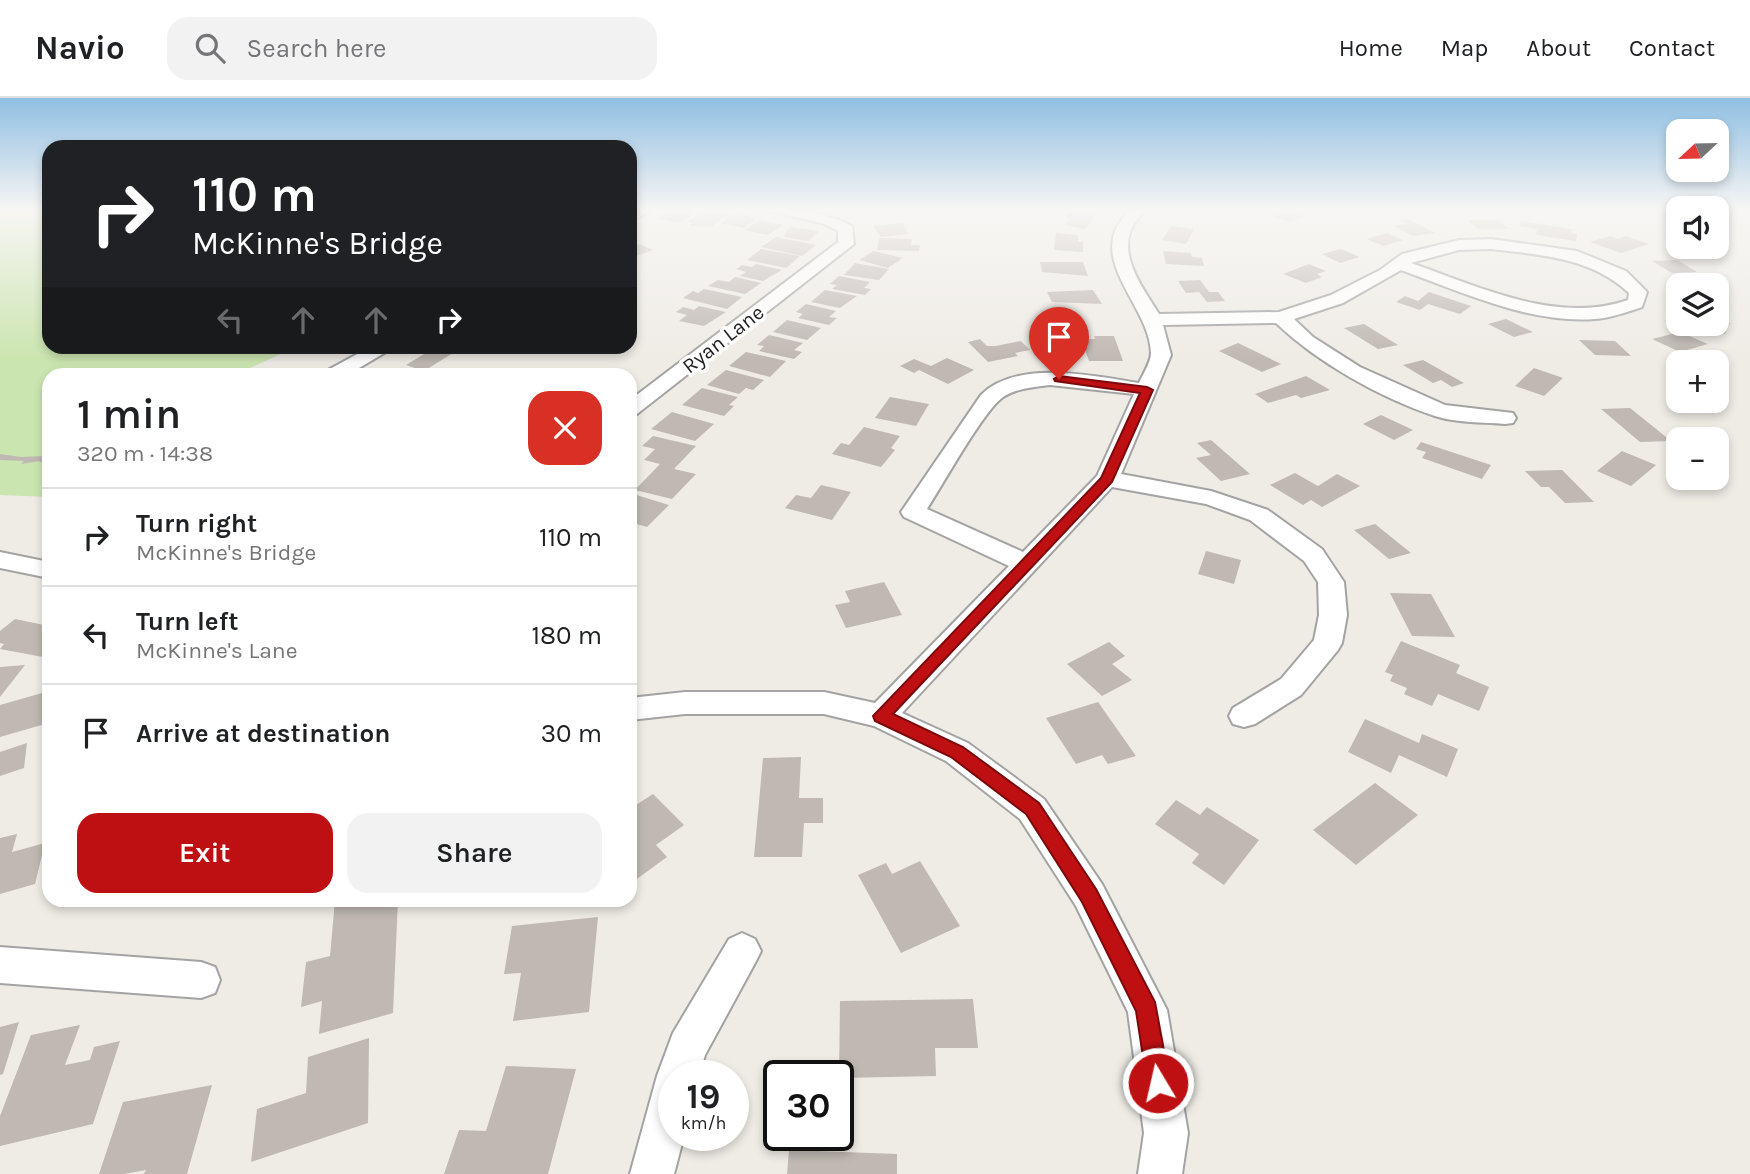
<!DOCTYPE html>
<meta charset="utf-8">
<style>
body{margin:0;font-family:Karla,sans-serif;background:#f2f2f2;color:#202124;height:100vh;display:flex;flex-direction:column;font-size:26px;white-space:nowrap}
*{box-sizing:border-box;margin:0}
p{font-size:23px;color:#757577}
.icon{flex:none;width:38px;height:38px;fill:none;stroke:currentColor;stroke-width:2;stroke-linecap:round;stroke-linejoin:round}
.map{position:relative;flex:1;overflow:hidden}
.drawer{position:absolute;left:42px;top:270px;width:595px;height:539px;display:flex;flex-direction:column;background:#fff;border-radius:21px;box-shadow:0 4px 10px #0003}
.drawer>*{flex:none}
.banner{position:absolute;left:42px;top:42px;width:595px;height:214px;border-radius:21px;box-shadow:0 4px 10px #0003;background:#202124;color:#fff;overflow:hidden}
.needle{width:46px;rotate:248deg}
.buttons{position:absolute;left:1666px;top:21px;display:grid;gap:14px}
.buttons a{display:grid;place-items:center;width:63px;height:63px;border-radius:14px;background:#fff;box-shadow:0 4px 10px #0003;font-size:35px}
.speed{position:absolute;left:658px;top:962px;display:flex;gap:14px;font-size:35px;font-weight:700;text-align:center}
.speed>*{display:grid;place-content:center;width:91px;height:91px;border-radius:50%;background:#fff;box-shadow:0 4px 10px #0003;line-height:1}
.speed small{font-size:18px;font-weight:400}
.speed .limit{border:4px solid #111;border-radius:10px;background:#fff;color:#111}
.pin{position:absolute;display:grid;place-items:center;width:60px;height:60px;color:#fff;margin:-72px -30px;border-radius:50% 50% 50% 0;rotate:-45deg;box-shadow:0 0 7px #0007}
.pin .icon{rotate:45deg}
.me{position:absolute;width:77px;margin:-38px;rotate:351deg;stroke-linejoin:round;filter:drop-shadow(0 0 5px #0008)}
.turn{display:flex;align-items:center;gap:24px;height:147px;padding:0 35px;font-size:32px}
.turn .icon{width:91px;height:91px;stroke-width:2.5}
.turn b{display:block;font-size:49px;line-height:60px}
.lanes{display:flex;align-items:center;height:66px;padding:0 35px;background:#0003;justify-content:center;gap:35px;direction:ltr}
.lanes .off{opacity:.35}
.round{display:grid;place-items:center;flex:none;width:74px;height:74px;border-radius:21px;background:#f2f2f2}
.summary{display:flex;align-items:center;justify-content:space-between;height:119px;padding:0 35px}
h1{font-size:42px;font-weight:600;line-height:52px}
.cta{display:flex;gap:14px;margin-top:auto;padding:14px 35px}
.cta a{flex:1;height:80px;border-radius:21px;background:#be1013;color:#fff;font-size:28px;font-weight:600;line-height:80px;text-align:center}
.cta a+a{background:#f2f2f2;color:#202124}
ul{padding:0;list-style:none}
li{display:flex;align-items:center;gap:21px;height:98px;padding:0 35px;border-top:2px solid #e0e0e0}
li div{flex:1}
li b{display:block;font-size:26px}
li em{font-style:normal}
header{display:flex;align-items:center;gap:42px;box-sizing:border-box;height:98px;padding:0 35px;background:#fff;border-bottom:2px solid #e0e0e0}
header strong{font-size:33px}
nav{display:flex;gap:38px;margin-inline-start:auto;font-size:24px}
.search{width:490px;height:63px;background:#f2f2f2;display:flex;align-items:center;gap:18px;box-sizing:border-box;padding:0 24px;border-radius:21px;color:#757577;font-size:26px}
.map>svg:first-child{display:block}
.grass{fill:#cbe5b0}
.building{fill:#bfb8b3}
.lines{fill:none;stroke-linecap:round;stroke-linejoin:round}
.minor-casing{stroke:#a3a3a3;stroke-width:4}
.minor{fill:#fff;fill-rule:evenodd}
.route{fill:#be1013;stroke:#7c0a0c;stroke-width:2}
.labels{text-anchor:middle;stroke-width:7;stroke-linejoin:round;paint-order:stroke}
.far-street-label{font-size:21px;fill:#1f1f1f;stroke:#fff}
</style>
<header>
<strong>Navio</strong>
<div class="search"><svg class="icon" aria-label="search" viewBox="0 0 24 24"><circle cx="10" cy="10" r="6"/><path d="M15 15l6 6"/></svg>Search here</div>
<nav><a>Home</a><a>Map</a><a>About</a><a>Contact</a></nav>
</header>
<div class="map">
<svg width="1750" height="1076" viewBox="0 0 1750 1076">
<rect width="100%" height="100%" fill="#efece6"/>
<polygon class="grass" points="0,111 49,111 49,248 296,249 237,276 49,276 49,399 0,397"/>
<g class="building">
<polygon points="672,111 702,111 678,125 656,120"/>
<polygon points="706,111 715,111 732,114 712,128 689,128 693,125 688,124"/>
<polygon points="1287,111 1306,119 1289,124 1270,117"/>
<polygon points="1071,113 1096,117 1085,131 1064,127 1070,121 1065,120"/>
<polygon points="736,115 751,118 748,120 756,122 743,130 720,125"/>
<polygon points="1408,121 1435,135 1413,138 1393,128 1406,126 1398,122"/>
<polygon points="760,122 783,127 768,137 745,132"/>
<polygon points="1467,122 1498,122 1509,131 1478,131"/>
<polygon points="1520,123 1572,131 1571,135 1577,136 1576,143 1536,137 1537,131 1519,128"/>
<polygon points="902,125 909,136 881,139 873,128"/>
<polygon points="1171,128 1194,131 1186,146 1162,142"/>
<polygon points="790,129 819,133 809,143 783,139"/>
<polygon points="1056,135 1078,137 1078,144 1083,144 1083,154 1054,152"/>
<polygon points="1387,135 1403,142 1383,148 1367,141"/>
<polygon points="1610,138 1618,141 1626,138 1649,146 1621,155 1590,144"/>
<polygon points="776,139 816,147 802,158 761,149"/>
<polygon points="879,140 912,141 911,147 920,147 919,153 877,152"/>
<polygon points="639,146 653,152 634,159 638,162 630,165 630,149"/>
<polygon points="761,151 800,158 786,170 747,162"/>
<polygon points="1341,151 1360,159 1340,165 1322,156"/>
<polygon points="874,153 903,160 888,170 859,162"/>
<polygon points="1163,153 1191,155 1192,159 1202,160 1204,168 1166,166"/>
<polygon points="1677,162 1697,174 1672,175 1652,163"/>
<polygon points="1040,164 1083,164 1088,178 1042,174"/>
<polygon points="855,165 889,171 879,182 844,177"/>
<polygon points="756,166 782,172 763,183 740,178 746,174 736,171 742,167 752,169"/>
<polygon points="1309,166 1326,173 1317,176 1322,179 1306,185 1283,176"/>
<polygon points="839,178 870,184 864,190 871,191 865,197 832,191 837,187 830,186"/>
<polygon points="1675,178 1694,178 1714,187 1687,187"/>
<polygon points="735,179 761,185 745,196 708,188 718,182 729,184"/>
<polygon points="1200,182 1209,194 1218,194 1225,203 1207,204 1199,194 1186,195 1178,183"/>
<polygon points="704,191 742,199 727,211 683,200 693,193 698,195"/>
<polygon points="825,192 857,198 840,210 811,204"/>
<polygon points="1093,192 1102,206 1052,204 1047,194"/>
<polygon points="1429,194 1471,208 1460,216 1428,206 1420,212 1396,204 1405,198 1418,203"/>
<polygon points="806,206 836,213 829,219 837,220 829,227 798,220 803,216 796,214"/>
<polygon points="699,208 726,214 704,228 679,223 687,217 676,214 683,209 694,212"/>
<polygon points="1717,216 1725,218 1722,223 1730,225 1725,236 1693,228 1695,226 1717,226"/>
<polygon points="1506,221 1533,234 1514,239 1488,226"/>
<polygon points="787,222 821,230 807,242 773,234"/>
<polygon points="1364,226 1398,247 1378,251 1344,230"/>
<polygon points="1680,234 1708,246 1680,254 1652,241"/>
<polygon points="769,237 803,245 794,252 802,254 794,261 759,253 764,248 757,247"/>
<polygon points="1094,238 1114,238 1123,263 1089,263 1084,249 1088,249 1085,241 1095,241"/>
<polygon points="980,241 987,248 996,248 1021,243 1030,252 1015,255 1018,258 988,264 968,244"/>
<polygon points="1579,242 1615,243 1631,258 1595,257"/>
<polygon points="1238,245 1281,266 1262,274 1219,253"/>
<polygon points="434,250 453,255 424,273 406,267"/>
<polygon points="746,254 786,263 770,279 729,268"/>
<polygon points="947,260 974,272 948,286 919,272 914,275 900,268 914,261 931,268"/>
<polygon points="1423,262 1464,285 1452,289 1441,282 1433,285 1403,267"/>
<polygon points="1534,270 1563,280 1544,298 1515,288"/>
<polygon points="726,272 764,282 753,292 746,290 739,296 707,287"/>
<polygon points="1306,278 1330,292 1301,300 1296,297 1268,305 1255,296"/>
<polygon points="702,290 738,299 729,307 734,308 724,318 682,307"/>
<polygon points="890,299 929,306 916,328 875,320"/>
<polygon points="1630,310 1671,343 1640,344 1601,311"/>
<polygon points="672,314 714,326 695,343 651,331"/>
<polygon points="1381,317 1413,332 1394,342 1363,326"/>
<polygon points="864,329 900,338 891,350 895,352 881,369 832,356 841,345 849,347"/>
<polygon points="653,338 696,348 674,371 696,376 672,401 635,392 660,366 644,362 655,351 642,348"/>
<polygon points="1211,342 1250,376 1221,383 1196,360 1211,357 1197,345"/>
<polygon points="1421,344 1491,367 1482,381 1422,360 1426,354 1416,351"/>
<polygon points="1622,353 1656,367 1631,388 1597,373"/>
<polygon points="49,355 49,365 39,364 40,363 21,366 24,363 0,362 0,356 21,359 45,358"/>
<polygon points="1562,372 1594,404 1565,405 1549,389 1541,389 1525,373"/>
<polygon points="1295,375 1318,388 1337,376 1360,388 1322,409 1311,402 1303,407 1270,387"/>
<polygon points="821,387 851,394 832,422 785,410 796,397 811,400"/>
<polygon points="630,395 669,407 647,429 630,424"/>
<polygon points="1375,426 1411,455 1389,461 1354,432"/>
<polygon points="1206,453 1241,462 1234,486 1198,476"/>
<polygon points="884,484 902,517 846,530 835,507 850,504 845,493"/>
<polygon points="1390,495 1431,496 1455,539 1412,538"/>
<polygon points="15,521 49,528 49,554 43,559 0,551 4,546 0,545 0,533"/>
<polygon points="1401,543 1460,567 1456,575 1489,589 1479,613 1438,596 1432,608 1404,596 1407,590 1390,583 1393,577 1385,574"/>
<polygon points="1109,544 1125,558 1112,566 1132,582 1102,598 1067,566"/>
<polygon points="25,567 0,599 0,569"/>
<polygon points="49,593 45,626 0,639 0,607"/>
<polygon points="1098,604 1136,658 1108,666 1102,657 1076,666 1046,620"/>
<polygon points="1365,621 1419,645 1422,636 1458,651 1447,679 1399,657 1391,675 1348,654"/>
<polygon points="27,645 24,670 0,678 0,654"/>
<polygon points="801,659 799,700 823,700 823,725 804,725 802,759 754,759 763,660"/>
<polygon points="1375,685 1418,717 1356,767 1313,732"/>
<polygon points="653,696 684,727 656,747 667,759 630,786 630,711"/>
<polygon points="1176,702 1200,717 1207,709 1259,742 1224,787 1192,765 1199,756 1155,726"/>
<polygon points="17,736 12,754 45,745 35,786 0,796 0,740"/>
<polygon points="920,763 960,828 901,855 858,777 886,765 892,776"/>
<polygon points="335,802 398,802 393,915 319,936 322,903 301,909 306,864 330,858"/>
<polygon points="598,819 589,914 513,923 521,875 504,876 512,828"/>
<polygon points="973,901 978,950 935,950 936,978 839,980 840,903"/>
<polygon points="19,924 3,976 0,977 0,929"/>
<polygon points="80,927 65,967 90,962 94,949 120,943 93,1026 0,1048 0,1018 31,937"/>
<polygon points="369,940 368,1025 251,1064 257,1011 306,995 308,959"/>
<polygon points="506,968 576,971 548,1076 444,1076 459,1032 486,1033"/>
<polygon points="212,987 187,1076 144,1076 146,1072 124,1076 99,1076 123,1004"/>
<polygon points="789,1052 897,1056 897,1076 787,1076"/>
</g>
<g class="lines">
<defs>
<g id="minor">
<polygon points="634,111 653,111 630,124 630,113"/>
<path d="M769,111C799,111 824,114 852,128L854,146L637,316L630,318V302L838,144V133L822,125L771,114Z"/>
<path d="M1130,111H1146C1140,118 1133,126 1130,134C1121,163 1145,193 1159,216L1279,214L1331,197L1380,172L1402,156L1459,142L1491,141L1577,153L1626,173L1647,194L1642,209C1627,214 1611,220 1595,221C1530,226 1462,194 1401,172L1343,205L1294,221L1313,239L1360,269L1445,307L1513,315L1516,320L1513,325L1505,326C1483,324 1456,325 1435,318C1380,300 1317,264 1276,225L1163,227L1171,257L1121,376L1211,393L1268,412L1322,451L1344,484L1347,517L1342,545L1338,552L1301,597L1255,626L1244,629L1233,626L1229,618L1233,610L1281,581L1314,542L1319,517L1318,484L1304,463L1250,422L1206,406L1112,389L902,615L968,645L1044,701L1102,786L1167,912L1188,1035L1182,1076H1138L1144,1035L1128,914L1076,808L1020,721L946,663L874,628L824,616H685L630,622V600L685,594H824L875,605L1009,468L904,419L901,414L981,297C1017,261 1094,278 1139,285C1143,276 1151,264 1151,255C1150,213 1100,174 1115,133C1118,125 1125,118 1130,111ZM1491,151C1540,157 1591,159 1629,195L1628,202C1557,227 1478,188 1411,165L1459,152ZM1050,287L1134,296L1097,378L1023,454L927,411C942,388 984,312 1003,299C1017,290 1034,289 1050,287Z"/>
<polygon points="372,248 396,248 349,276 325,276 328,272"/>
<polygon points="0,454 49,464 49,480 0,470"/>
<polygon points="742,835 755,841 761,853 755,865 705,957 699,978 674,978 674,1038 684,1038 674,1076 630,1076 657,978 673,935 729,841"/>
<polygon points="0,849 201,864 215,869 220,882 215,895 201,900 0,885"/>
</g>
</defs>
<use href="#minor" class="minor-casing"/>
<use href="#minor" class="minor"/>
</g>
<linearGradient id="sky" x2="0" y2="1"><stop stop-color="#8fbfe2"/><stop offset="0.43" stop-color="#f8f6f4"/><stop offset="1" stop-color="#f8f6f4" stop-opacity="0"/></linearGradient>
<rect width="1750" height="261" fill="url(#sky)"/>
<polygon class="route" points="1059,278 1147,289 1153,292 1112,384 893,616 963,649 1039,705 1096,791 1155,904 1170,985 1167,994 1158,997 1150,994 1147,985 1136,913 1082,804 1026,716 951,659 875,623 873,618 1101,380 1140,295 1055,283 1054,281"/>
<g class="labels">
<g class="far-street-label">
<text transform="translate(723 241) rotate(-38)" y="7">Ryan Lane</text>
</g>
</g>
</svg>
<div class="buttons">
<a><svg class="needle" viewBox="-14 -14 28 28"><path d="M0-13l5 13h-10z" fill="#e53935"/><path d="M0 13l5-13h-10z" fill="#757577"/></svg></a>
<a><svg class="icon" aria-label="sound" viewBox="0 0 24 24"><path d="M4 9h4l5-4v14l-5-4H4zM17 9q2 3 0 6"/></svg></a>
<a><svg class="icon" aria-label="layers" viewBox="0 0 24 24"><path d="M12 4l9 5-9 5-9-5zM3 14l9 5 9-5"/></svg></a>
<a>+</a>
<a>−</a>
</div>
<div class="speed"><div>19<small>km/h</small></div><div class="limit">30</div></div>
<div class="pin" style="left:1059px;top:281px;background:#d93025"><svg class="icon" aria-label="arrive" viewBox="0 0 24 24"><path d="M6 21V4h12l-3 4 3 4H6"/></svg></div>
<svg class="me" style="left:1158px;top:985px" viewBox="-20 -20 40 40"><circle r="17" fill="#be1013" stroke="#fff" stroke-width="3"/><path d="M0-11L8 9 0 5-8 9z" fill="#fff"/></svg>
<div class="banner">
<div class="turn"><svg class="icon" aria-label="right" viewBox="0 0 24 24"><path d="M7 20v-9h11M14 6l5 5-5 5"/></svg><div><b>110 m</b>McKinne's Bridge</div></div>
<div class="lanes"><svg class="icon off" aria-label="left" viewBox="0 0 24 24"><path d="M17 20v-9H6M10 6l-5 5 5 5"/></svg><svg class="icon off" aria-label="ahead" viewBox="0 0 24 24"><path d="M12 20V5M6 11l6-6 6 6"/></svg><svg class="icon off" aria-label="ahead" viewBox="0 0 24 24"><path d="M12 20V5M6 11l6-6 6 6"/></svg><svg class="icon" aria-label="right" viewBox="0 0 24 24"><path d="M7 20v-9h11M14 6l5 5-5 5"/></svg></div>
</div>
<section class="drawer">
<div class="summary"><div><h1>1 min</h1><p>320 m · 14:38</p></div><a class="round" style="background:#d93025;color:#fff"><svg class="icon" aria-label="close" viewBox="0 0 24 24"><path d="M6 6l12 12M18 6L6 18"/></svg></a></div>
<ul>
<li><svg class="icon" aria-label="right" viewBox="0 0 24 24"><path d="M7 20v-9h11M14 6l5 5-5 5"/></svg><div><b>Turn right</b><p>McKinne's Bridge</p></div><em>110 m</em></li>
<li><svg class="icon" aria-label="left" viewBox="0 0 24 24"><path d="M17 20v-9H6M10 6l-5 5 5 5"/></svg><div><b>Turn left</b><p>McKinne's Lane</p></div><em>180 m</em></li>
<li><svg class="icon" aria-label="arrive" viewBox="0 0 24 24"><path d="M6 21V4h12l-3 4 3 4H6"/></svg><div><b>Arrive at destination</b></div><em>30 m</em></li>
</ul>
<div class="cta"><a>Exit</a><a>Share</a></div>
</section>
</div>
